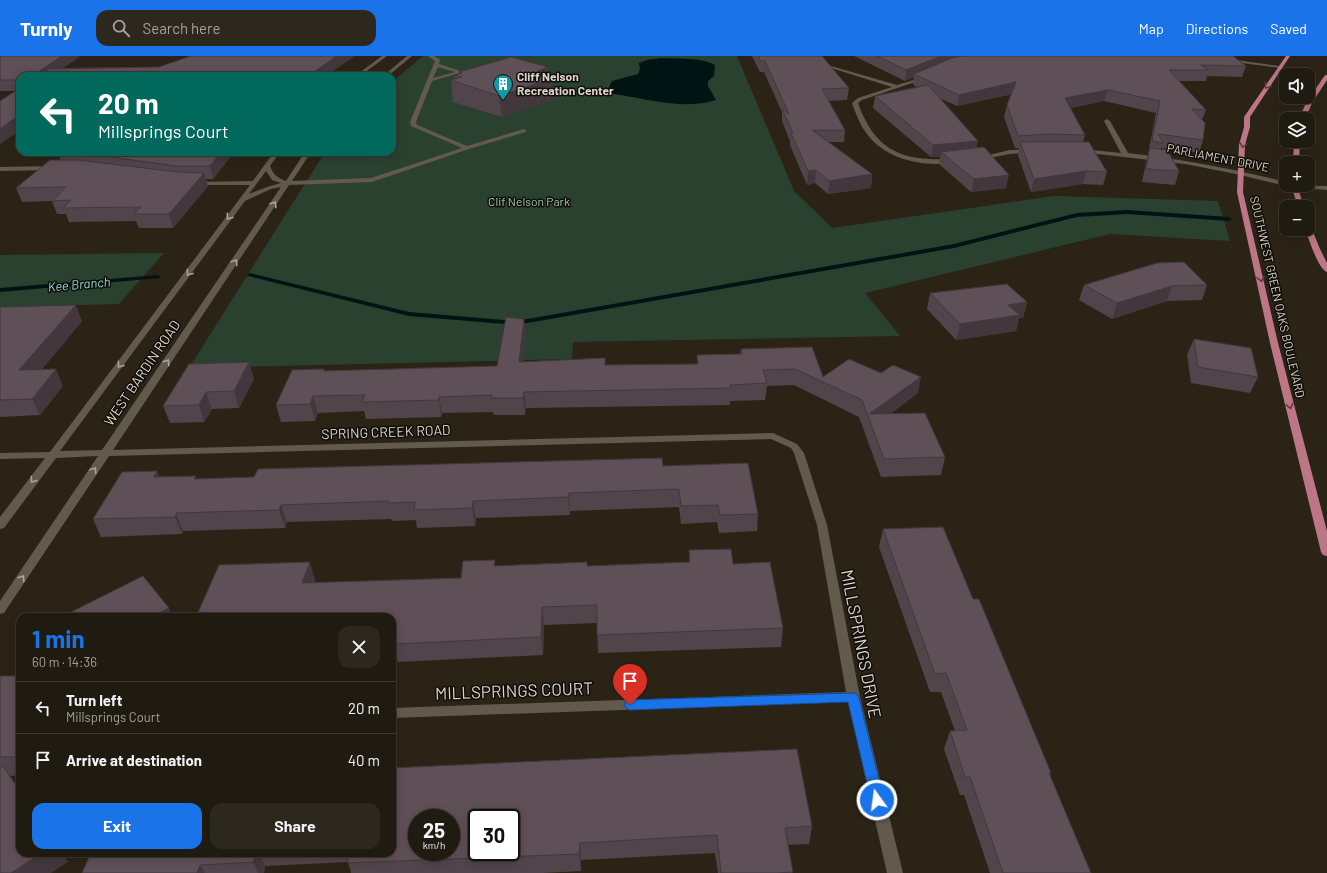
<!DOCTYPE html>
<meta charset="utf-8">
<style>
body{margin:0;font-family:Barlow,sans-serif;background:#2d281e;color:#f1f3f6;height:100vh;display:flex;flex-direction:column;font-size:15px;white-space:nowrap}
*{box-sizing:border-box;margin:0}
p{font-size:13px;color:#a2a19f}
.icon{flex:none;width:22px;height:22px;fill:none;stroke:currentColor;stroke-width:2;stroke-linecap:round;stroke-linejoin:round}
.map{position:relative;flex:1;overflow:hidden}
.drawer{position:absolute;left:16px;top:557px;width:380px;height:244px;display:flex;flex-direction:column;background:#201b10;border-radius:12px;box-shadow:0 2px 10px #0003,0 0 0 1px #3d3930}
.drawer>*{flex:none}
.banner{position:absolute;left:16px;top:16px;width:380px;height:84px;border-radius:12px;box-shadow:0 2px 10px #0003,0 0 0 1px #3d3930;background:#00695c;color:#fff;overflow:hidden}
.fabs{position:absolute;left:1279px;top:12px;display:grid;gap:8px}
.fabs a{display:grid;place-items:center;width:36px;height:36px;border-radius:8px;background:#201b10;box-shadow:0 2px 10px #0003,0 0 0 1px #3d3930;font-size:20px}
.speed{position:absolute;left:408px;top:753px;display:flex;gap:8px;font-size:20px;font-weight:700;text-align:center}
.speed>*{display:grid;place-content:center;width:52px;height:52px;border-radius:50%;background:#201b10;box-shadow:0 2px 10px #0003,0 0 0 1px #3d3930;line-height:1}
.speed small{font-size:10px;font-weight:400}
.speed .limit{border:2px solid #111;border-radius:6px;background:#fff;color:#111}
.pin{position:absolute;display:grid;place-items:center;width:34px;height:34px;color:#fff;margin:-41px -17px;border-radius:50% 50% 50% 0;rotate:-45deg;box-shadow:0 0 4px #0007}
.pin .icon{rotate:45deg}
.me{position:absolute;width:44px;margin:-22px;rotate:346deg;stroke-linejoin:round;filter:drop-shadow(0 0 3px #0008)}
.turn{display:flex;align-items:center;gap:14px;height:84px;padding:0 16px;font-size:18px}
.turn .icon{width:52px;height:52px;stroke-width:2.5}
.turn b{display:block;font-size:28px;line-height:34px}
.round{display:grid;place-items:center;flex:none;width:42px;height:42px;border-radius:12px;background:#2d281e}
.overview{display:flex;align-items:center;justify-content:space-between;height:68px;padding:0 16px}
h1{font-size:24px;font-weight:700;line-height:30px;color:#1a73e8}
.cta{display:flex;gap:8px;margin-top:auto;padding:8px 16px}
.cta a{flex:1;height:46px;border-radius:12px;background:#1a73e8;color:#fff;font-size:16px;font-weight:700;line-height:46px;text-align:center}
.cta a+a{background:#2d281e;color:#f1f3f6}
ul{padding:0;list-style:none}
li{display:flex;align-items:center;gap:12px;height:52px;padding:0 16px;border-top:1px solid #3d3930}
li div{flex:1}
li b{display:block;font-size:15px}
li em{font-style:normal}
header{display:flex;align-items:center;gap:24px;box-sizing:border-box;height:56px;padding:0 20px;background:#1a73e8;color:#fff}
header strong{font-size:19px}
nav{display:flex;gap:22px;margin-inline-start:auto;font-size:14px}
.search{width:280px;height:36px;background:#2d281e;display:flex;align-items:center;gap:10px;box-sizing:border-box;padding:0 14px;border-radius:12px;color:#a2a19f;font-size:15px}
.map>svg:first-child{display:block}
.green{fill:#2a4130}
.water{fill:#001414}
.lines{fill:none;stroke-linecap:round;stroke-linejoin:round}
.stream{fill:#001414;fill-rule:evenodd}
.minor{fill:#625a4c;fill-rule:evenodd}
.major{fill:#bc7686;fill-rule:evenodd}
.wall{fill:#52444b}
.shaded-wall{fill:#42373d}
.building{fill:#5f4f57;stroke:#42373d;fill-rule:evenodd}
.oneway{stroke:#5d3c41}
.oneway2{stroke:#aba49a}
.route{fill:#1a73e8;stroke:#114b97}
.labels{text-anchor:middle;stroke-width:3;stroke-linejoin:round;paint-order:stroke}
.far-poi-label{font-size:12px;font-weight:bold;fill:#dbd6ce;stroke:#100d08;text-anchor:start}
.far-street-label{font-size:12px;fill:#dbd6ce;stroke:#100d08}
.far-park-label{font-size:12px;fill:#9ccda9;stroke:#100d08}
.far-water-label{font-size:13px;font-style:italic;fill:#92dada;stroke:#100d08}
.street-label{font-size:14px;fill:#dbd6ce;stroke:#100d08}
.near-street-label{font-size:17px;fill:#dbd6ce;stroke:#100d08}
</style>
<header>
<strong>Turnly</strong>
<div class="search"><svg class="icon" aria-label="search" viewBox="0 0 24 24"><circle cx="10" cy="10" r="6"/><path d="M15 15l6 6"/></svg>Search here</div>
<nav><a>Map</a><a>Directions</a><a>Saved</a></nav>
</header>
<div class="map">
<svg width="1327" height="817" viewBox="0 0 1327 817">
<rect width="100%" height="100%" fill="#2b2416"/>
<g class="green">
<polygon points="423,0 737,0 794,135 832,172 1054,140 1218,145 1230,185 1110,178 865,237 900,280 573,286 572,303 189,312 325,96 392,96 392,26"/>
<polygon points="164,197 119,248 0,251 0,199"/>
</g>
<path class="water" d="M661,2C678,3 701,1 715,9L714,20L708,25V30L716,44C679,55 643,41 606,37L612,25L638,18L640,13L639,7L647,4Z"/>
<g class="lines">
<g class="stream">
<polygon points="1127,154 1229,161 1232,163 1229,165 1127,158 1077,161 954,192 516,269 409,260 248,220 247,219 250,217 409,256 516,265 954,188 1077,157"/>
<polygon points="158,219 161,221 160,222 0,236 0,232"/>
</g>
<g class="minor">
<polygon points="382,0 387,0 360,20 355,20"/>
<polygon points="407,0 412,0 388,20 383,20"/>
<path d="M428,0H434L440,3L439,8L463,16L432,25L416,66L417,69L467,90L524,73L526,74V76L469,93L372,126L289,129L113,394L773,377L797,388L804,397L827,469L860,641L903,817H887L848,646L392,662V652L846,636L817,469L794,397L791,392L771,383L109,400L4,557L0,558V545L98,400L56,402L4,472L0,473V461L45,402L0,403V397L50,396L250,129H195L192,127L193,126L253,125L274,96H280L270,110C273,118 277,122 286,125L305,96H311L292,125L371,122L462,92L411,70L410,66L435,5ZM438,11L455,16L433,22ZM266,115L272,124L281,127L267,131L249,138ZM281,131L102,394L60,395L245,145L271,133Z"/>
<polygon points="1229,3 1280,10 1282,11 1280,12 1227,5"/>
<path d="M831,10L897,29L927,20V22L862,44L858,47C876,97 903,105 953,103L956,105L955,106C925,112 886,104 867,78C860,69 856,58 852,47L858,42L892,31L831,12Z"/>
<path d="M1107,63L1110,65L1128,97C1181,103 1234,113 1286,126V129L1327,130V134L1290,131L1236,118L1185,108L1080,96L1079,95L1082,93L1121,97L1104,65Z"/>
<polygon points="1032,93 1035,95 1034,96 1010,98 979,104 976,102 1010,94"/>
<polygon points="0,111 52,110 55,112 52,114 0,115"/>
</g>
<g class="major">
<polygon points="1286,0 1290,0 1250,61 1250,71 1245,89 1243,136 1278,287 1327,475 1327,500 1323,499 1321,496 1270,287 1237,136 1239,89 1244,71 1244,61"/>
<polygon points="1325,19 1327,19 1327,24 1312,47 1305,63 1299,63 1306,47"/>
<polygon points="1294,85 1300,85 1299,107 1293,107"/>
<polygon points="1291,129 1297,129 1304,151 1298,151"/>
<path d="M1308,169L1311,171L1320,193L1327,207V216C1318,213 1309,183 1305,173H1308Z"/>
</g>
</g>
<g class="wall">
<polygon points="0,0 79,0 79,1 63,12 159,11 191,0 354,0 326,20 20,20 20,74 0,88 16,35 0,35"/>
<polygon points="752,0 822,0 849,32 847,44 828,45 845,74 844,86 828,86 872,118 871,132 828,138 815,127 807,129 790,89 790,85 782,65 782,56 764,16 760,16"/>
<polygon points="854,0 1233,0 1246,10 1242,21 1207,20 1206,25 1179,25 1206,54 1202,64 1203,84 1199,97 1161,92 1161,93 1179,115 1175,129 1142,126 1148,98 1156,57 1104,45 1070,52 1085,79 1083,86 1107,116 1103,129 1083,128 1031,136 1018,99 1019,92 1015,92 1004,61 1007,49 1011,38 957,50 939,42 977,92 1006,132 971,136 939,108 940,101 931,101 873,52 875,40 917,31 913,29 914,21 905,25"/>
<polygon points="459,16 551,23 553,44 502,61 453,46 451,24 455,23 455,19 459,18"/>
<polygon points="59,96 234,96 213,123 206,123 208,130 173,172 139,172 136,165 69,166 66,158 57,158 52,145 22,146 16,132 61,104 58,97"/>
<polygon points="1084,229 1207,229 1202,244 1167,245 1112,263 1079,244"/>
<polygon points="930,237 1027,246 1023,262 1019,262 1016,275 956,284 927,253"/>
<polygon points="0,251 82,265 41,314 63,330 40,359 0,361"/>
<polygon points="524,263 526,279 522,306 605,309 697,308 697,299 740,298 741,293 823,321 918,337 890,358 945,401 941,419 881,421 859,361 794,329 767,330 765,344 730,345 730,349 526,352 525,359 494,359 493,356 442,357 441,361 366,363 364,355 318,357 315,365 281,366 276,349 324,313 325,315 497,310"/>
<polygon points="1194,283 1258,321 1250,337 1191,327 1187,299"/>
<polygon points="189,308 254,323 239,352 212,353 204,366 170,367 163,350"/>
<polygon points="663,410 758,458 757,475 719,477 717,466 681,468 679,451 570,455 570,459 476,462 475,470 417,472 416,464 392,465 391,463 287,466 285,472 183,475 182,478 101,481 93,463 160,421 197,423"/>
<polygon points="883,473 973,543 1051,717 1050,720 1091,817 990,817 964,739 960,739 944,693 950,675 955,675 941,636 930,636 879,491"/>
<polygon points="689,494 733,508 783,572 781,591 598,597 597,567 544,569 543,599 398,606 397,602 392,602 392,561 196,561 315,524 314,527 461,522 495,504 495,510 588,510 689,507"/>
<polygon points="0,620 20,620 20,719 10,720 20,735 20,797 62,797 68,806 0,817"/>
<polygon points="392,712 812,770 809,788 788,789 792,817 718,817 715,797 581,804 581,815 543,817 351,817 348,806 265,810 264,817 82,817 91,797 392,797"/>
</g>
<g class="shaded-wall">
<polygon points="62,0 79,0 79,1 52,20 32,20"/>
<polygon points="337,0 354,0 326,20 308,20"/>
<polygon points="941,0 970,0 914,18 914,21 905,25 906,14"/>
<polygon points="548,11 549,23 551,23 553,44 502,61 499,40 535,18 538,15"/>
<polygon points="1016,26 1014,38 957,50 959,39"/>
<polygon points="1108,34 1104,45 1062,54 1065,42"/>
<polygon points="19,59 20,62 20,74 0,88 0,73"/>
<polygon points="978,85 976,98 941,96 940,101 931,101 933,89"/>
<polygon points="221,96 234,96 213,123 210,110"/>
<polygon points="816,114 815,127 807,129 808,115"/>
<polygon points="1086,115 1083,128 1031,136 1034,123"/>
<polygon points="204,117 208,130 173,172 169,158"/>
<polygon points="872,118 871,132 828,138 829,125"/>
<polygon points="1009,119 1006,132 971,136 974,123"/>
<polygon points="1172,230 1167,245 1112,263 1117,247"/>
<polygon points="1027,246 1023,262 1019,262 1016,275 956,284 960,268 1008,249"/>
<polygon points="76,249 82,265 27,331 19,314"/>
<polygon points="524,263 526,279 521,322 519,306"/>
<polygon points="249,306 254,323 239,352 234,335"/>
<polygon points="56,313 63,330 40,359 32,343"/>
<polygon points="921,321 918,337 872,371 869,358"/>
<polygon points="206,336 212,353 204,366 199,349"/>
<polygon points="524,336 526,352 525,359 523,342"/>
<polygon points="313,340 318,357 315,365 310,348"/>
<polygon points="439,341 442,357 441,361 439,344"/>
<polygon points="157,415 164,432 154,421"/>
<polygon points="569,437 570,455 570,459 568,441"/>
<polygon points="473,445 476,462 475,470 472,452"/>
<polygon points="281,449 287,466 285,472 279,454"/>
<polygon points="176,457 183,475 182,478 175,461"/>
<polygon points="310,506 315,524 308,545 302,527"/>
<polygon points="542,551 544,569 543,599 541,581"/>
<polygon points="169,552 173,561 152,561"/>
<polygon points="20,696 20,705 17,701"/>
<polygon points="580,787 581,804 581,815 579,798"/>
<polygon points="42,797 62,797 68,806 51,817 11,817"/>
<polygon points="256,797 259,797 265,810 264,817 258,817 253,806"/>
<polygon points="200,809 205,817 197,817"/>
</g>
<g class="building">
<polygon points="0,0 62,0 32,20 20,20 20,24 0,24"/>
<polygon points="191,0 337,0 308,20 38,20 49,13 159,11"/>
<polygon points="758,0 822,0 849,32 822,33 845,74 812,74 872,118 829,125 816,114 808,115 791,77 793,77 782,53 789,58 765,5 761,5"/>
<polygon points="877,0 941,0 906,14"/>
<polygon points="963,0 1233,0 1246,10 1201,9 1209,14 1169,14 1206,54 1192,53 1205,67 1203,84 1158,78 1163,87 1152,85 1160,45 1108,34 1065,42 1085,79 1049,78 1018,80 1007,49 1016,26 959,39 914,18 952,2"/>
<polygon points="511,1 548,11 538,15 544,16 535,18 551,23 499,40 451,24 462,21 455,19 462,17 459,16"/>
<polygon points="928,29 978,85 933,89 875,40"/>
<polygon points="20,32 20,59 19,59 0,73 0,45"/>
<polygon points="1020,86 1089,86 1107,116 1086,115 1034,123"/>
<polygon points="984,91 1009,119 974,123 941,96"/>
<polygon points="1150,92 1167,94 1179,115 1146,113"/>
<polygon points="59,96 221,96 210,110 177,110 80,97 58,97"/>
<polygon points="50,104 79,104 177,116 204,117 169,158 134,158 141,151 63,152 71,144 52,145 66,131 16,132"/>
<polygon points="1184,206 1207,229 1172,230 1117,247 1084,229 1157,207"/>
<polygon points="1007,228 1027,246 1008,249 1020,259 960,268 930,237"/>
<polygon points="76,249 19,314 56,313 32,343 0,344 0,251"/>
<polygon points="506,261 524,263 519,306 605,302 605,309 698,308 697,299 742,298 741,293 812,291 823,321 849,303 881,317 893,309 921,321 869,358 925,357 945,401 884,403 862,344 795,313 763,314 767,327 730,329 731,332 524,336 523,342 491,342 492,339 439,341 439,344 362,346 365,339 313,340 310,348 276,349 292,314 324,313 323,315 497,310"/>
<polygon points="1194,283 1251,292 1258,321 1198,311"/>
<polygon points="249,306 234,335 206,336 199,349 163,350 189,308"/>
<polygon points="662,402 663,410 748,407 758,458 720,459 718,449 681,450 679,433 569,437 568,441 473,445 472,452 414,454 415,446 388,447 388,445 281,449 279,454 176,457 175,461 93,463 122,416 157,415 154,421 196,420 194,423 254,421 258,413"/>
<polygon points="943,471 973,543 979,543 1051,717 1049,717 1091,817 1003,817 970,721 965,721 950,675 967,674 946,617 935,618 883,473"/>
<polygon points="731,493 733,508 770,506 783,572 597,579 597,549 542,551 541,581 394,588 394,584 392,584 392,561 196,561 219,509 310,506 302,527 461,522 463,505 495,504 494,510 587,506 587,510 690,506 689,494"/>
<polygon points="143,520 169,552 152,561 61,561"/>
<polygon points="0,620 20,620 20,696 17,701 0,701"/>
<path d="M797,693L812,770L785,772L793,816L778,817H721L717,779L580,787L579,798L347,807L350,797H392V712ZM417,762H451V796H417ZM477,762H511V796H477Z"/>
<polygon points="3,710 20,735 20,797 42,797 11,817 0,817 0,712"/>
<polygon points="91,797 256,797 253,806 200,809 197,817 82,817"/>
</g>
<defs><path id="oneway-chevron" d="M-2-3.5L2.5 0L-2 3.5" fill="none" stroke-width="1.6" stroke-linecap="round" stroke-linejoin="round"/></defs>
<g class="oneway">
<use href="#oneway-chevron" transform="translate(1267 30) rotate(126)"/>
<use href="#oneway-chevron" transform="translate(1243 89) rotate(99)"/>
<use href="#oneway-chevron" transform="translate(1261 223) rotate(78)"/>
<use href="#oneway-chevron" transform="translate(1290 350) rotate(76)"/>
</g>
<g class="oneway2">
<use href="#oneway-chevron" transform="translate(274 148) rotate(-56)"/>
<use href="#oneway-chevron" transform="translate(229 161) rotate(126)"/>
<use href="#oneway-chevron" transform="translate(235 206) rotate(-56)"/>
<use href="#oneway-chevron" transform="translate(189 217) rotate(126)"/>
<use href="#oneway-chevron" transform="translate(167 306) rotate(-56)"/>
<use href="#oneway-chevron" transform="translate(120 309) rotate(127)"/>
<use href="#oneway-chevron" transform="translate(94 414) rotate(-56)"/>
<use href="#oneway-chevron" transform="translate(33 424) rotate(126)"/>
<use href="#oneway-chevron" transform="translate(22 522) rotate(-56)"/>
</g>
<polygon class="route" points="853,637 857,638 859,642 884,744 882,748 877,750 873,748 871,744 848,646 630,654 626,652 624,649 626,646 630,644"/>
<defs>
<symbol id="building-pin" viewBox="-11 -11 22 30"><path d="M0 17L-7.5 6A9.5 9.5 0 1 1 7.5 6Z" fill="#0f9aa8" stroke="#100d08"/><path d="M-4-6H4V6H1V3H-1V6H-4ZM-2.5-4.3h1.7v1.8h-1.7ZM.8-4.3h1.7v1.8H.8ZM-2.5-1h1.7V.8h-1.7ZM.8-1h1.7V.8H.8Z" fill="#fff"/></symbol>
</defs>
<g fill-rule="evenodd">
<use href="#building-pin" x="492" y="17" width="22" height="30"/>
</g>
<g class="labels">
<g class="far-poi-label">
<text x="517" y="25">Cliff Nelson<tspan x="517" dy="14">Recreation Center</tspan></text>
</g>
<g class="far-street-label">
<text transform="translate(1218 102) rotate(11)" y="4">PARLIAMENT DRIVE</text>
<text transform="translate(1277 241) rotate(77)" y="4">SOUTHWEST GREEN OAKS BOULEVARD</text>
</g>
<g class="far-park-label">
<text x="529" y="150">Clif Nelson Park</text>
</g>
<g class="far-water-label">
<text transform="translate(79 228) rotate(-5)" y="5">Kee Branch</text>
</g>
<g class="street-label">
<text transform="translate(142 317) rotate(-56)" y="5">WEST BARDIN ROAD</text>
<text transform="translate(386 376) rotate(-2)" y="5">SPRING CREEK ROAD</text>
</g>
<g class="near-street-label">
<text transform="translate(861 588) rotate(79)" y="6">MILLSPRINGS DRIVE</text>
<text transform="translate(514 635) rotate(-2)" y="6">MILLSPRINGS COURT</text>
</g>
</g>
</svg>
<div class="fabs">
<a><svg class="icon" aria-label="sound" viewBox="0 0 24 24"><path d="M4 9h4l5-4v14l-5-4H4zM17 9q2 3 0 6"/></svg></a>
<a><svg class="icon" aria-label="layers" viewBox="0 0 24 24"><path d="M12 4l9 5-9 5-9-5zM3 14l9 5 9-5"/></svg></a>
<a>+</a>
<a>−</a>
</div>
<div class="speed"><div>25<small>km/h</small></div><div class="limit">30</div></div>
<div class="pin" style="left:630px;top:649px;background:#d93025"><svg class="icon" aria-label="arrive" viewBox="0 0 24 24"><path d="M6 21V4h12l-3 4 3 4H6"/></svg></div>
<svg class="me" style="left:877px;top:744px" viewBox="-20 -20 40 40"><circle r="17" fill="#1a73e8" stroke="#fff" stroke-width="3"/><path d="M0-11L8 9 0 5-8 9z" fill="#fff"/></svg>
<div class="banner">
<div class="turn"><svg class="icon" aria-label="left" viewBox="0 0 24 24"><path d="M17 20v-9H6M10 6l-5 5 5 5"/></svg><div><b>20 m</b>Millsprings Court</div></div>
</div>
<section class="drawer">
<div class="overview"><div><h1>1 min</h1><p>60 m · 14:36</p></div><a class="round"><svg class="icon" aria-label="close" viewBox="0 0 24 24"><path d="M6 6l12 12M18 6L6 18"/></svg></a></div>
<ul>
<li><svg class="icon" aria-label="left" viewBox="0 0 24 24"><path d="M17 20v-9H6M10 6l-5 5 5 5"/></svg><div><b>Turn left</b><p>Millsprings Court</p></div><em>20 m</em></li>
<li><svg class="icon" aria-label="arrive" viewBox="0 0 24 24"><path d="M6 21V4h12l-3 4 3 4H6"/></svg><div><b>Arrive at destination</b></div><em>40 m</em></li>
</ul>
<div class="cta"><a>Exit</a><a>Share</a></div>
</section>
</div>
